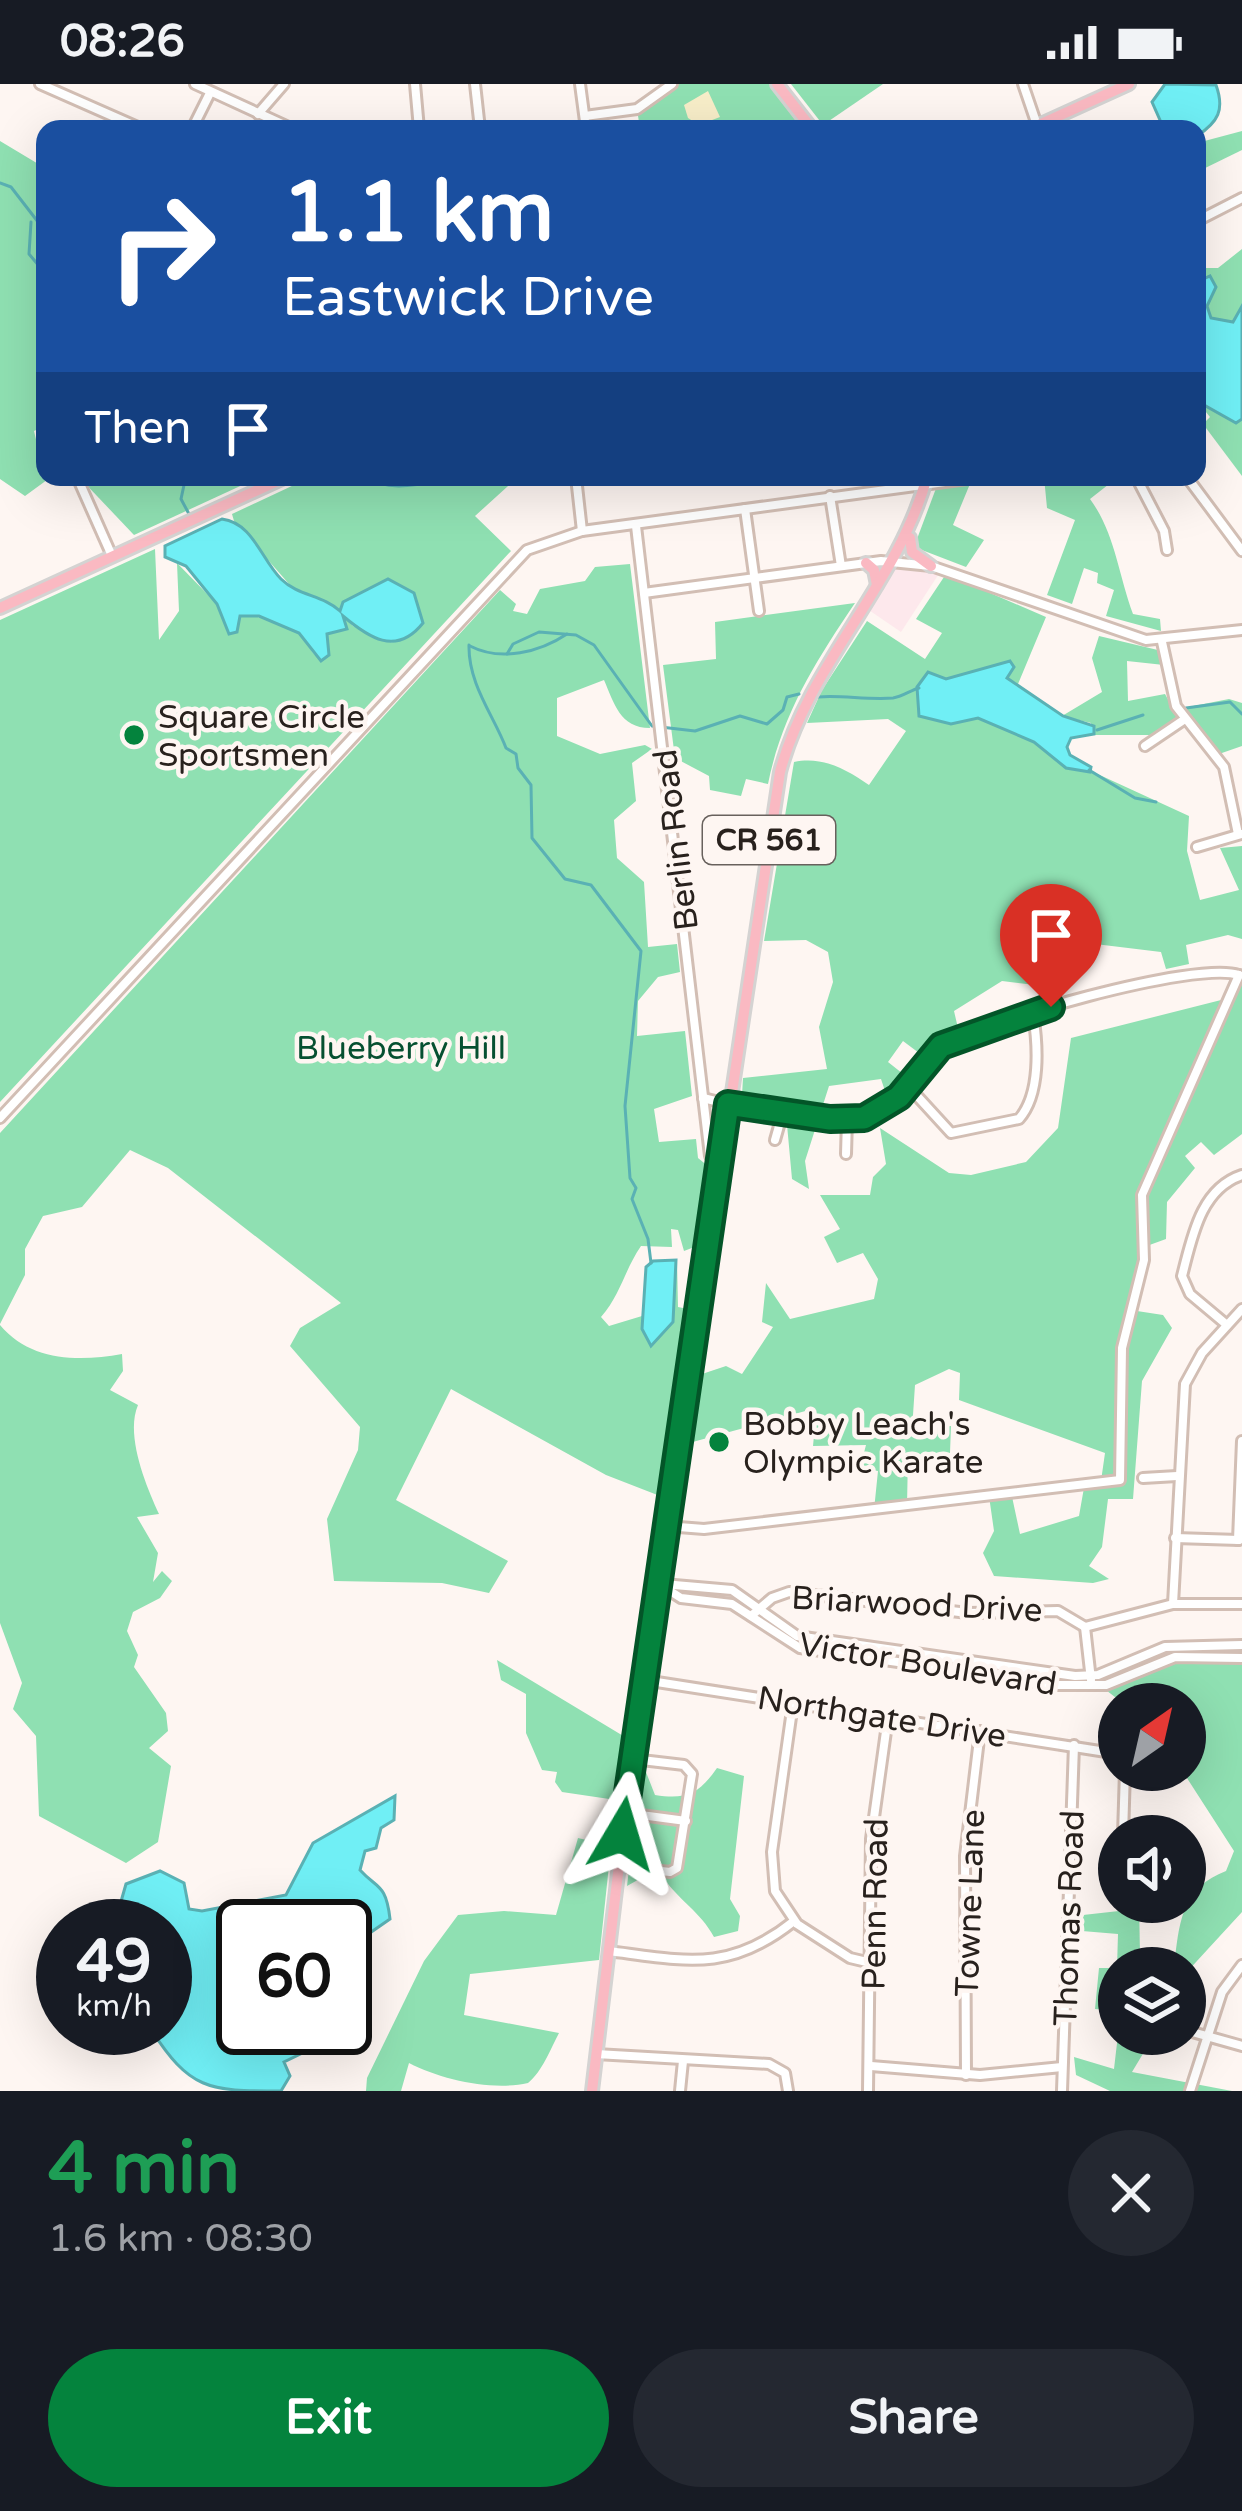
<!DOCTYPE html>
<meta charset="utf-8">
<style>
body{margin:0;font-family:"Varela Round",sans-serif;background:#242831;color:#f1f3f6;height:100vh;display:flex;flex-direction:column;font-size:45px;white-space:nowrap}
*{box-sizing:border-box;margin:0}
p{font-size:39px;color:#9ea1a6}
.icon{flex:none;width:66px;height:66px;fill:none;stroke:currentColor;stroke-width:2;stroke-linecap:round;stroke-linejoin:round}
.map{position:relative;height:2007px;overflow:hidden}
.side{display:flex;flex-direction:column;background:#171b24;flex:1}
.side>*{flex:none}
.hud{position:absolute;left:36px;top:36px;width:1170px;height:366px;border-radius:24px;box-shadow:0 12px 48px #0002;background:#1a4fa0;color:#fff;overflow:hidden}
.needle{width:78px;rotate:34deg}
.fabs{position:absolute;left:1098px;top:1599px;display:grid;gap:24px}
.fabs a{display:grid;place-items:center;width:108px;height:108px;border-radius:50%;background:#171b24;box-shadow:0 12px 48px #0002;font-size:60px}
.speed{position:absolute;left:36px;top:1815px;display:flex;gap:24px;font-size:60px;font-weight:700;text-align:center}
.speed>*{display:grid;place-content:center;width:156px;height:156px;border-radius:50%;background:#171b24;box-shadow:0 12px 48px #0002;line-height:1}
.speed small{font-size:30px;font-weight:400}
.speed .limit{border:6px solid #111;border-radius:18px;background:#fff;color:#111}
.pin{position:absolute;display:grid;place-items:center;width:102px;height:102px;color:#fff;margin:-123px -51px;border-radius:50% 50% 50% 0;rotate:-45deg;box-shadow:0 0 12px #0007}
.pin .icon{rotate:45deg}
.me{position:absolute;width:132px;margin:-66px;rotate:7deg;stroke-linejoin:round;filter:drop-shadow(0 0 9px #0008)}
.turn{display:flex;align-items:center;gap:42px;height:252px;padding:0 48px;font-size:54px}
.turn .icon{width:156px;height:156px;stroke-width:2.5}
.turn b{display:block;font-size:84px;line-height:102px}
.then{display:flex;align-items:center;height:114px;padding:0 48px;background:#0003;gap:24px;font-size:45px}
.round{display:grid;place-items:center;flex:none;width:126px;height:126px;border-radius:63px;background:#242831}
.head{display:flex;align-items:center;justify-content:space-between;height:204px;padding:0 48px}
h1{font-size:72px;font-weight:800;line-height:90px;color:#1e9e55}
.action{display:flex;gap:24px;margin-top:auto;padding:24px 48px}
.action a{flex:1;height:138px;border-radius:72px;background:#04833d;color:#fff;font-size:48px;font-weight:800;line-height:138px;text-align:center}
.action a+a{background:#242831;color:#f1f3f6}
.status{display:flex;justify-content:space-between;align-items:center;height:84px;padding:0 60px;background:#171b24;direction:ltr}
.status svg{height:33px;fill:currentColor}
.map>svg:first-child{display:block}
.commercial{fill:#fde8ec}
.green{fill:#8fe0b2}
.sand{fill:#f8eec9}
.water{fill:#70eff5;stroke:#5ab1b4;stroke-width:3}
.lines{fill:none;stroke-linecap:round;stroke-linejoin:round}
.stream{stroke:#5ab1b4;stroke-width:3}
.minor-casing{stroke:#d2beb4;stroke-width:14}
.major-casing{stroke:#d4d3d2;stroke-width:16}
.minor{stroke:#fff;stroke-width:8}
.major{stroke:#fab9c2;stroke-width:10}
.route-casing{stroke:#035528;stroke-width:30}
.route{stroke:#04833d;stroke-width:21}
.poi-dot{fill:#04833d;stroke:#fef6f2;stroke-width:4.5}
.labels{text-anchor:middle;stroke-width:9;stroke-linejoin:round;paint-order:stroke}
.shield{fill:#fef6f2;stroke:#68615d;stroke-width:3}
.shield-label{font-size:30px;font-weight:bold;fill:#28211d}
.poi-label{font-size:33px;fill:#28211d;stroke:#fef6f2;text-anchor:start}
.street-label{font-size:33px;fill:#28211d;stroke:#fef6f2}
.park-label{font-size:33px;fill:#065031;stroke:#fef6f2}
</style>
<div class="status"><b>08:26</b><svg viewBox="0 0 49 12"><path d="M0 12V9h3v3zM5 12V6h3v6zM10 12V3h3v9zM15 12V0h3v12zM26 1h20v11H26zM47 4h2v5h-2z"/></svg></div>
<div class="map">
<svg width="1242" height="2007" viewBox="0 0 1242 2007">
<rect width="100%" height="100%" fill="#fef6f2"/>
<polygon class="commercial" points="892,478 942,485 901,548 863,522"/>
<g class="green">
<polygon points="672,0 779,0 812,45 640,45 637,25"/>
<polygon points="791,0 883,0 823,41"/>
<polygon points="1242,47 1242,66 1197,88 1197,59"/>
<polygon points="0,57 45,84 45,342 34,347 45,393 51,393 25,412 0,395"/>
<polygon points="1242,165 1242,226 1233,238 1210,234 1197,184 1218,184"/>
<polygon points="1197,317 1231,335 1242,327 1242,392 1203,340 1210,333"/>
<polygon points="79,393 260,393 134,451"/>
<path d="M311,393H518L475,432L511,467L0,1018V536L155,465L159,556L179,527L177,479L217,520L229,550L240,532C257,530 293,540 304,555C312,566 311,570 323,576L329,568L328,550L347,545L344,532L353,542L393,559L342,527L296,508L234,437L232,430Z"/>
<path d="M1044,393H1118L1090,415C1115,449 1118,489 1133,530L1160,535L1161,547L1106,532L1114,506L1097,499L1098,489L1084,484L1072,520L1047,511L1075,436L1047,424Z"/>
<polygon points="972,395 953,441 984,456 966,483 914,463 938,399"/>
<path d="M630,480L650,644C620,644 614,619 604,596L557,614V652L600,670L645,661L652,665L632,679L636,717L614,736L617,774L644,798L648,863L677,860L680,888L658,893L638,917L637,952L685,947L692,1012L654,1025L659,1058L696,1055L698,1074L709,1083L697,1162L684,1167L678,1146L671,1145L672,1163L641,1162C624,1187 621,1210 601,1233L609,1242L642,1232L647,1181L677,1177L678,1223L688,1225L660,1412L606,1391L451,1305L396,1416L508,1477L489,1509L442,1499L334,1497L327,1435L358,1366L360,1343L290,1262L300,1244L341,1219L168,1084L130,1066L82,1123L43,1132L25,1165V1191L0,1240V1049L500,506L516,520L513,527L527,530L540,505L585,497L595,483Z"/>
<path d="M946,490L1046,533L1018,600L1006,593L1009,577L946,595L926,589L946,640L978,634L1034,658L1066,684L1091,687L1189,732L1187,767L1200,816L1239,806L1220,764L1242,762V855L1228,851L1186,861L1189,880L1166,885L1161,868L1087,859L1060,849L1047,866L1063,891L1060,904L1002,897L954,927L961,957L927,975L903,957L888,978L912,997L890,1022L881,995L829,1002L805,1077L809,1105L792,1095L785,1019L742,1011L743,994L827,985L819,943L833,898L828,868L806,856L764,857L794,678C822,672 846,685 869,701L906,647L888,635L807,639L822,606L867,537L925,575L942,549L916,535Z"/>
<path d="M855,519C816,577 782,630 768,700L746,695L741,712L710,706L709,692L675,674L663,581L716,575L715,538Z"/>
<polygon points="1099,552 1162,567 1164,581 1127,577 1128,617 1165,610 1178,634 1150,651 1093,651 1091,639 1062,632 1102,608 1092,574"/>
<polygon points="1229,615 1242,619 1242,662 1219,670 1183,624"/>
<polygon points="1242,889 1242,1050 1214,1071 1201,1058 1185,1072 1195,1084 1167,1118 1166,1155 1144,1163 1137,1227 1163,1231 1172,1244 1142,1297 1133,1415 1108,1415 1102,1463 1089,1482 1109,1495 1093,1499 994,1492 983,1469 994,1447 989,1412 1011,1408 1020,1450 1079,1432 1085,1398 1101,1397 1105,1369 959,1316 960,1289 949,1285 915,1301 912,1346 951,1342 950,1369 908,1371 907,1422 874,1426 878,1387 860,1384 866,1361 813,1362 816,1331 809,1326 689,1359 699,1291 726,1282 742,1290 773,1243 762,1238 766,1199 790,1235 874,1215 878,1195 863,1169 837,1179 824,1153 840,1145 820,1111 870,1111 873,1093 886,1080 880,1044 949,1089 971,1091 1026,1078 1058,1044 1071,954 1229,914"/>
<path d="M0,1241C30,1277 78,1278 122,1270L123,1287L110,1306L138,1321C125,1351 146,1402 159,1430L137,1433L158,1469L153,1498L162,1487L172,1497L160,1514L133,1528L127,1547L138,1571L134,1583L166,1629L168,1647L149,1664L171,1682L158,1758L126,1779L39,1732L36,1652L13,1625L22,1599L0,1539Z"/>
<path d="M1178,1573L1242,1575V1828L1185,1890V1884H1119V1927L1095,1925L1099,1884H1117L1118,1850L1082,1847L1083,1831L1119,1827L1123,1818H1139L1140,1871L1175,1874C1180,1833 1184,1803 1226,1787L1234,1767L1185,1691L1196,1660L1185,1653V1620H1124L1102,1603Z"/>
<polygon points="497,1576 625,1653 616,1716 562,1708 555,1698 557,1688 542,1686 526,1649 526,1610 501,1596"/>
<path d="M642,1678L655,1711C686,1716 699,1710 717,1684L744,1692L730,1815L740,1832L738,1847L714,1853C700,1827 679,1817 663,1793H643L627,1802Z"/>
<path d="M578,1754L611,1762L599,1876L470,1890L464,1931L559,1949C551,1964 542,1988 528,1999C492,2007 442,1996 409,1979L401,2007H366L367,1994L424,1877L458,1831L504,1827L556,1831Z"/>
<polygon points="1119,1942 1119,1950 1140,1950 1147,1963 1132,1988 1232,2007 1110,2007 1076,1991 1074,1973 1114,1985"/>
</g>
<polygon class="sand" points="708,7 720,33 699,41 688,34 684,21"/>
<g class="water">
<path d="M1165,0L1216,1C1225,26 1218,38 1197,52V45H1164L1152,18Z"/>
<polygon points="1210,192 1216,203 1207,222 1211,234 1233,238 1242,222 1242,335 1236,339 1197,317 1197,198"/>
<path d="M222,435C253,439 261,475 281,495C298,512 323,511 340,527L343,518L388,495L414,509L423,539C396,573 368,553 343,532L347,545L327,550L329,571L321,577L299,549L259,532H240L237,548L229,550L217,520L186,482L165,473V462Z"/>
<polygon points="1010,577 1014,583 1007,594 1063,632 1094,642 1094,650 1071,654 1067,663 1070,671 1091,683 1090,688 1066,684 1034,658 978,634 951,640 919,632 917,603 928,588 946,595"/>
<polygon points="676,1176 673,1238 651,1262 642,1245 646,1183 653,1177"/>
<path d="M395,1712L394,1736L381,1744L376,1764L365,1767L360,1786C377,1805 386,1799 390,1835L367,1851L361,1880L345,1894V1842H243V1944H322L317,1962L284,1978L290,1992L281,2007C207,2007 190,2006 150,1944H165V1842H114L126,1800L160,1787L184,1799L189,1825L202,1827L286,1811L313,1759Z"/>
</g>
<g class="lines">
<g class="stream">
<polyline points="0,99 11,103 45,147"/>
<polyline points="31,138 29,170 45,189"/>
<polyline points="45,150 45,165"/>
<polyline points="176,393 184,401 181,415 189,430"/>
<path d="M368,393C386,409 427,400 449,393"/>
<polyline points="485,393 489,393"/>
<path d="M469,561C468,600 494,632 506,664L516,670L518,684L531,701L532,754L565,795L591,801L641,867L625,1022L630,1094L636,1104L632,1115L648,1155L651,1179"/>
<path d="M470,562C501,578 540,568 567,550"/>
<polyline points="507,570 513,560 539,548 576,551 594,561 652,642 695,647 740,632 767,640 783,626 787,613 799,610"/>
<path d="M818,613C842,611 867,616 893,614C902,613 911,606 919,604"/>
<polyline points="1186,624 1230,618 1242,630"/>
<polyline points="1097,646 1143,631"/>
<polyline points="1089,686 1135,714 1156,718"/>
</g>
<defs>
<g id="minor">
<polyline points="40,0 142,45"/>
<polyline points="195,0 293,45"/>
<polyline points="415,0 419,45"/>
<polyline points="475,0 480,45"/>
<polyline points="580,0 586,45"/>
<polyline points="1023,0 1038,44"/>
<polyline points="258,30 284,0"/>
<polyline points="585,32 637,25 672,0"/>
<polyline points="192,45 210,9"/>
<polyline points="1197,137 1242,114"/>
<polyline points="77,393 112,472"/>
<polyline points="576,393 582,447"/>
<polyline points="1136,393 1164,447 1167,466"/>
<polyline points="1187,393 1242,467"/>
<polyline points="830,412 841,482"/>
<polyline points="745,425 759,527"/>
<polyline points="636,442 710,1072"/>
<polyline points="644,509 881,477 931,482 1146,556 1242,546"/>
<polyline points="1162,558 1176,622 1224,683 1238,750"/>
<polyline points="1145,662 1185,635"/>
<polyline points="1197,763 1241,750"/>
<path d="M908,1002L951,1049L1019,1035C1041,1010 1038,961 1033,930"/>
<path d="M703,1014C743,1024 828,1045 867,1033C904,1021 909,983 939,964C980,938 1196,876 1239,891"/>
<polyline points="0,1034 527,466 582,447 982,393"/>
<polyline points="775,1056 783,1028"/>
<polyline points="846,1070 847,1035"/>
<path d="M1227,1241L1190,1210L1182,1192C1192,1154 1200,1105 1242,1091"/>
<polyline points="1143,1394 1177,1392"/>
<polyline points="666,1442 704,1445 1120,1396 1122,1264 1144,1176 1142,1111 1239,891"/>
<polyline points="1175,1454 1239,1456"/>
<polyline points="1238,1456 1242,1357"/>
<polyline points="659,1500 681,1514 732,1520 800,1564 1058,1601 1106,1601 1175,1573 1242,1574"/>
<polyline points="663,1500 732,1506 797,1552 1075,1592 1098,1591 1165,1563 1242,1561"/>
<polyline points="1173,1520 1185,1300 1202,1269 1242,1225"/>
<polyline points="751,1532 772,1514 789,1508 968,1529 1058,1527 1085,1543"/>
<polyline points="1085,1543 1173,1520 1242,1520"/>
<polyline points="1085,1543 1091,1596"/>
<polyline points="644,1596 1119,1670"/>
<polyline points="793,1619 772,1768 775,1807 797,1840 850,1874 871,1879"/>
<polyline points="641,1731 686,1737"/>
<polyline points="1123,1752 1125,1686"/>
<polyline points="618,1782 670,1788 677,1784 692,1690 684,1681 633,1675"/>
<path d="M609,1867C686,1877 729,1889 794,1837"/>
<polyline points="1185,1946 1242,1962"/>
<polyline points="596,1970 769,1980 785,1989 788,2007"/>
<polyline points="871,1982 980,1991 1062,1983"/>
<polyline points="966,1991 965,1772 980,1647"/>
<polyline points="680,2007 683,1977"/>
<polyline points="868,2007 871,1755 888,1633"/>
<polyline points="1062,2007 1074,1661"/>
<polyline points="1190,2007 1222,1908 1242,1881"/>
</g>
<g id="major">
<polyline points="777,0 812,45"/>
<polyline points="1030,45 1129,0"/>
<polyline points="910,454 912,468 931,482"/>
<polyline points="866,479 874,486 877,501"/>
<polyline points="0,524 286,393"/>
<path d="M592,2007L630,1689L780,688C809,579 897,501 927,393"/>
</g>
</defs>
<use href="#minor" class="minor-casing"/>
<use href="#major" class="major-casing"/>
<use href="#minor" class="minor"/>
<use href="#major" class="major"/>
</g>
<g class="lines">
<defs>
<polyline id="route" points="622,1750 728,1020 830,1035 864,1034 899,1013 941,962 1051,923"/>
</defs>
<use href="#route" class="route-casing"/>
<use href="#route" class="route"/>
</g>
<g class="poi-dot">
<circle cx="134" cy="651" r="12"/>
<circle cx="719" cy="1358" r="12"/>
</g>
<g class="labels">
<rect class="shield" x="703" y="732" width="132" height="48" rx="9"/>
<g class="shield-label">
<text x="769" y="766">CR 561</text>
</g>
<g class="poi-label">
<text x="158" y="644">Square Circle<tspan x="158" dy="38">Sportsmen</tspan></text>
<text x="743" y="1351">Bobby Leach's<tspan x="743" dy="38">Olympic Karate</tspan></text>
</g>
<g class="street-label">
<text transform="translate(675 756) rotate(-97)" y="12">Berlin Road</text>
<text transform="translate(917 1519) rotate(3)" y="12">Briarwood Drive</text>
<text transform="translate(928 1579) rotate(9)" y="12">Victor Boulevard</text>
<text transform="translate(882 1632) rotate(9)" y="12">Northgate Drive</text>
<text transform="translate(969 1819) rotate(-88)" y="12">Towne Lane</text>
<text transform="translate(874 1820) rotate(-89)" y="12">Penn Road</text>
<text transform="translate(1068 1834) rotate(-88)" y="12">Thomas Road</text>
</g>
<g class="park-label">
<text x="401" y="975">Blueberry Hill</text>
</g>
</g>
</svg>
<div class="fabs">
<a><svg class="needle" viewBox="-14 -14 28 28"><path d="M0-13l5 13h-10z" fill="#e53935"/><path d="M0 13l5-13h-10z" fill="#9ea1a6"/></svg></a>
<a><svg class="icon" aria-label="sound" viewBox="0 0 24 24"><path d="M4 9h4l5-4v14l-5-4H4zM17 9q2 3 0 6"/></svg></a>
<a><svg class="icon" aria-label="layers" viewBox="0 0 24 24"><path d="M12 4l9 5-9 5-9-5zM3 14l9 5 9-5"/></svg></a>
</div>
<div class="speed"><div>49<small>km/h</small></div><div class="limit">60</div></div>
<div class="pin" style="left:1051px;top:923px;background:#d93025"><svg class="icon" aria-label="arrive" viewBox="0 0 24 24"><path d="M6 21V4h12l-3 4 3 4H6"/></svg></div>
<svg class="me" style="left:622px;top:1750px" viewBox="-20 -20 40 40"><path d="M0-17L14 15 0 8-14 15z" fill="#04833d" stroke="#fff" stroke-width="4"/></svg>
<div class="hud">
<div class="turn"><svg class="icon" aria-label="right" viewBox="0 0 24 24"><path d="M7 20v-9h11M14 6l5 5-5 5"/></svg><div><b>1.1 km</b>Eastwick Drive</div></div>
<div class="then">Then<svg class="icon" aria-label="arrive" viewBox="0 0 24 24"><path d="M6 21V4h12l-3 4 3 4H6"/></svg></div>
</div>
</div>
<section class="side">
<div class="head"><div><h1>4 min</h1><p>1.6 km · 08:30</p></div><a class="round"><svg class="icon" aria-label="close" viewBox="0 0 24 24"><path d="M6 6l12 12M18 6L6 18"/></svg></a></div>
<div class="action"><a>Exit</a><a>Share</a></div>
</section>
